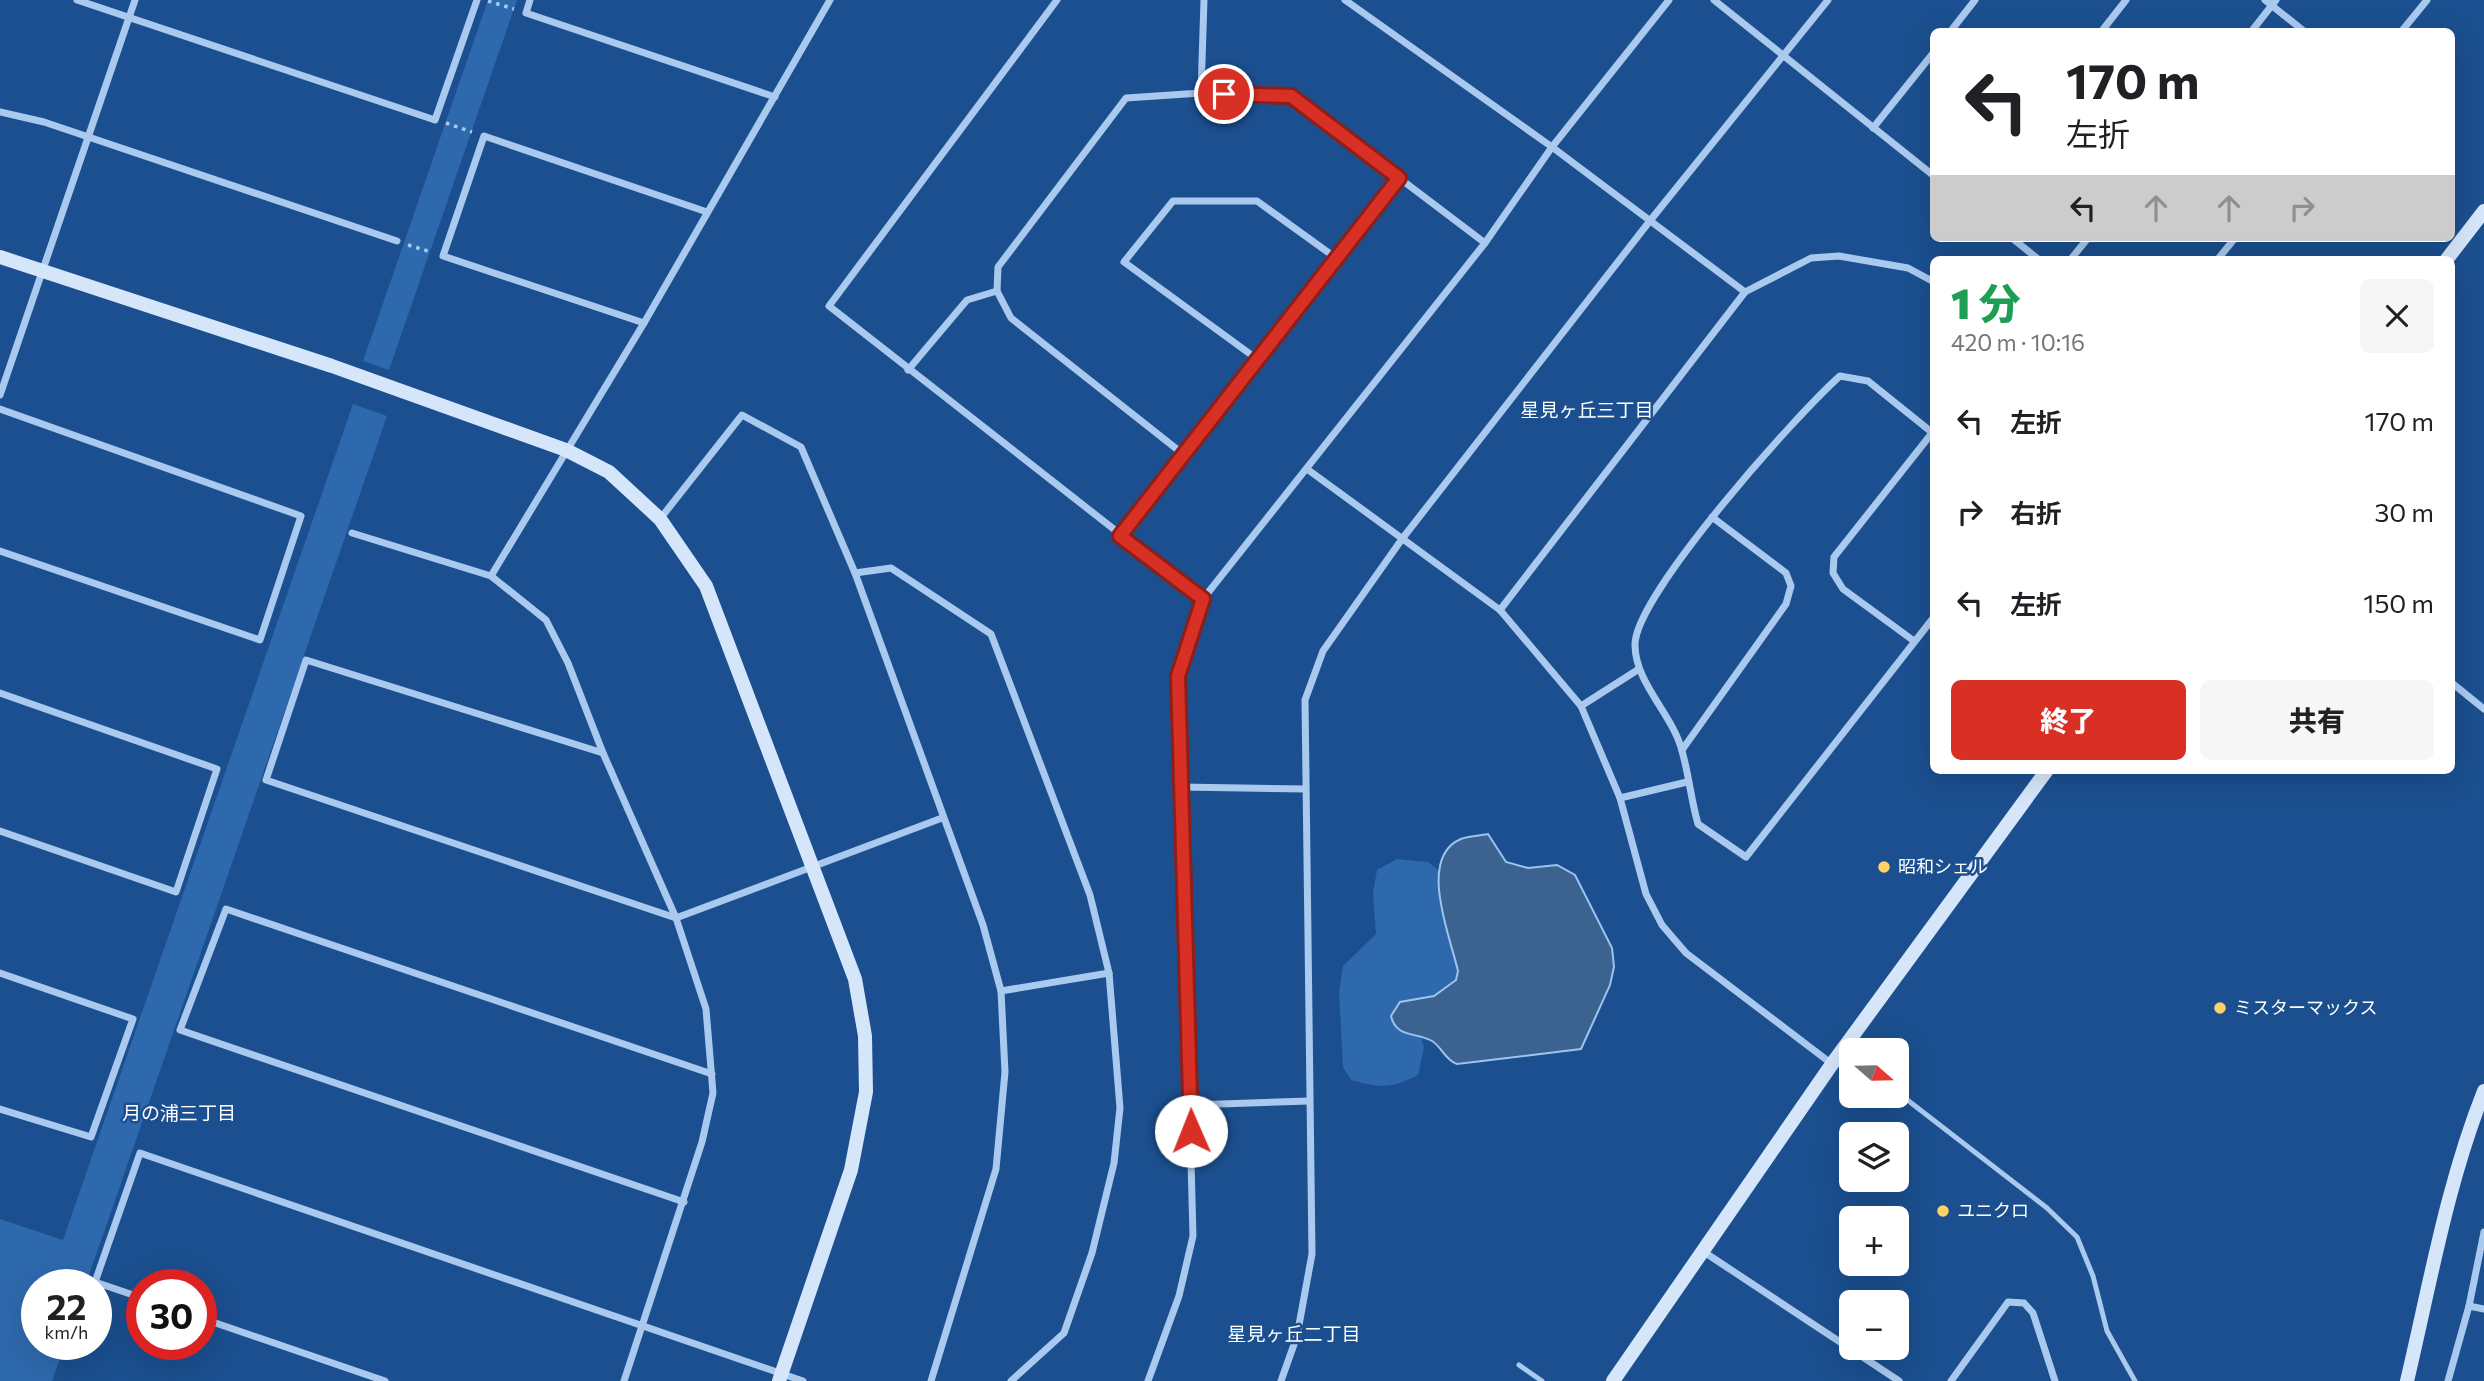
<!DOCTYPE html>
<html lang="ja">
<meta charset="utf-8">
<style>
body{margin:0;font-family:Commissioner,"Noto Sans JP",sans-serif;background:#f6f6f6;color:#202124;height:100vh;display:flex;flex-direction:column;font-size:26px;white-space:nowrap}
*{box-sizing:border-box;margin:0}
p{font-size:23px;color:#757577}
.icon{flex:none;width:38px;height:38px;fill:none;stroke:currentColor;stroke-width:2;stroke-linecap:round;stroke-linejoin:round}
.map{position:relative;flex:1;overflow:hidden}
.details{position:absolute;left:1930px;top:256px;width:525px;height:518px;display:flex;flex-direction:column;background:#fff;border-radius:10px;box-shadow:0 7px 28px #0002}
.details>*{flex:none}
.guide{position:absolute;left:1930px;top:28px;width:525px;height:214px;border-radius:10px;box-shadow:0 7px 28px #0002;background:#fff;color:#202124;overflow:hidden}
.needle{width:46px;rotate:110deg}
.buttons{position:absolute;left:1839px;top:1038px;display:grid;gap:14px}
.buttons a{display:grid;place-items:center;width:70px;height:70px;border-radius:10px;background:#fff;box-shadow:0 7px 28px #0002;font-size:35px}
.speed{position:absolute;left:21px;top:1269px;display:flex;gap:14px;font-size:35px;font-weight:700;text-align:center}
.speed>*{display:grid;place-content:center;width:91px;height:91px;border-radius:50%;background:#fff;box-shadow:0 7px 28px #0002;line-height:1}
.speed small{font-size:18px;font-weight:400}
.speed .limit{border:10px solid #d22;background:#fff;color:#111}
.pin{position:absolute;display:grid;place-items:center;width:60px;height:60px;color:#fff;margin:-30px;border:4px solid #fff;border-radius:50%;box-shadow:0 2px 7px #0007}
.me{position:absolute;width:77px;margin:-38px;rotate:359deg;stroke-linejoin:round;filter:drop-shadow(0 0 5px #0008)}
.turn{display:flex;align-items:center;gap:24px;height:147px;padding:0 21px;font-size:32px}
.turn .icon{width:91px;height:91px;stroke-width:2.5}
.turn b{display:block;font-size:49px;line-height:60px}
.lanes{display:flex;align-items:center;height:66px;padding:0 21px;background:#0003;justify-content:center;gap:35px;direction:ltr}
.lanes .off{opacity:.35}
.round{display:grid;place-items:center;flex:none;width:74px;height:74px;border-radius:10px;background:#f6f6f6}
.overview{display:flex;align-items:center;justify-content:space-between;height:119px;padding:0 21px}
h1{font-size:42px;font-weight:800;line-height:52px;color:#1e9e55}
.button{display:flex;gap:14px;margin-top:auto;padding:14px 21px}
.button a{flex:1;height:80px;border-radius:10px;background:#d93025;color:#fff;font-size:28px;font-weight:800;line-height:80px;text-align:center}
.button a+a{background:#f6f6f6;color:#202124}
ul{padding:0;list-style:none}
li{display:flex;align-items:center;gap:21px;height:91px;padding:0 21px}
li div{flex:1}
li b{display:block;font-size:26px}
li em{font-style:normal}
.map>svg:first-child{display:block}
.green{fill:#2e69ad}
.water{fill:#3c6290;stroke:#9cc4f0;stroke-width:2}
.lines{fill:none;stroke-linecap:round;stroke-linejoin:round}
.path{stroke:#a9c9ee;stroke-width:3.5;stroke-dasharray:3.5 5;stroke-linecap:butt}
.lane{stroke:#a9c9ee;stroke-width:5}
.street{stroke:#a9c9ee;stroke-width:7}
.secondary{stroke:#d6e6fa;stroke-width:14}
.route-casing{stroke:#8d1f18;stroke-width:18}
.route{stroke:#d93025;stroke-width:12}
.poi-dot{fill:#ffd166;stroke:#1b4f8f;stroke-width:2.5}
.labels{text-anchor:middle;stroke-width:5;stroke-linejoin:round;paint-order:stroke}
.poi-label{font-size:18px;fill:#fff;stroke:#1b4f8f;text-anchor:start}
.neighbourhood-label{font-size:19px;fill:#fff;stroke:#1b4f8f}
</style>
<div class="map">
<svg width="2484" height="1381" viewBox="0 0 2484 1381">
<rect width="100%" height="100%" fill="#1b4f8f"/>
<g class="green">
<polygon points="488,0 517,0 389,370 363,361"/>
<polygon points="353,404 387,416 86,1284 37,1284 37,1344 65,1344 52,1381 0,1381 0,1219 63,1240"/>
<path d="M1397,859L1428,862L1444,875L1463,949L1456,990L1415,1015L1424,1048L1418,1075C1391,1089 1380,1088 1351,1080L1343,1067L1339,992L1343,966L1376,934L1373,893L1377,870Z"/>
</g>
<path class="water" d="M1488,834L1506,862L1528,868L1557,865L1575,875L1612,948L1614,967L1610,985L1581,1049L1457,1064C1445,1060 1442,1047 1432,1041C1416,1032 1396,1038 1391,1016L1400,1002L1434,996L1456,980L1458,971C1450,936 1417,857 1461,839C1468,836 1479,836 1488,834Z"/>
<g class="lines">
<g class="path">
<polyline points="488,1 514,9"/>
<polyline points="446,123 472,132"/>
<polyline points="408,245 431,252"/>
</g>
<g class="lane">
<polyline points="1843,1050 1852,1057"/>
<polyline points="1897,1092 2047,1208 2077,1237 2093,1276 2107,1331 2135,1381"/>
<polyline points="1519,1365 1542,1381"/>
</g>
<g class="street">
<polyline points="77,0 435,120 477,0"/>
<polyline points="530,0 526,13 775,97"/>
<polyline points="1057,0 829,306 1203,599"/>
<polyline points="1345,0 1552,147 1745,292"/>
<polyline points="1714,0 1934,176"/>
<polyline points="2265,0 2305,32"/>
<polyline points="1950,32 1975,0"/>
<polyline points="2101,32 2126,0"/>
<polyline points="2251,32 2276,0"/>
<polyline points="2401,32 2427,0"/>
<polyline points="1201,93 1204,0"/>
<polyline points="0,112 44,122 397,241"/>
<polyline points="1873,128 1934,52"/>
<polyline points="2012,238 2038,259"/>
<polyline points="2071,259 2088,238"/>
<polyline points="2218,259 2235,238"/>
<polyline points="644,323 443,256 484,136 707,212"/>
<polyline points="1257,359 1124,262 1173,201 1257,201 1336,258"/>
<polyline points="908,370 967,300 997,291"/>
<polyline points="0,395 135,0"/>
<polyline points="0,409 301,516 260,640 0,551"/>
<path d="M1934,434L1868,381L1840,376C1798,413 1634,596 1635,645C1635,683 1673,715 1682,751C1689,775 1691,800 1698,824L1746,857L1934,617"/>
<polyline points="1183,454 1011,318 997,291 998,267 1126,98 1201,93 1291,96 1485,243"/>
<polyline points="1307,469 1500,610 1581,706 1620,798 1646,894 1662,925 1686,953 1832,1064"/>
<polyline points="660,519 742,415 801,447 855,573 983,925 1001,991 1005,1072 996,1169 931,1381"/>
<polyline points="352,533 491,576 546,620 568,663 603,753 676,918 706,1009 713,1093 702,1142 624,1381"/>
<polyline points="1120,536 1399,178"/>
<polyline points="855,573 891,568 991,634 1090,895 1109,973 1120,1108 1114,1163 1092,1253 1064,1333 1011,1381"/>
<polyline points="491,576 644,323 830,0"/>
<polyline points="1500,610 1745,292 1811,258 1839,256 1908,268 1934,282"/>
<polyline points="1914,641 1843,589 1833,573 1834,557 1932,433"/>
<polyline points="2452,683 2484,709"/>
<polyline points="0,693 217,769 176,892 0,831"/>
<polyline points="1581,706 1639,669"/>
<polyline points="1682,750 1786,604 1791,586 1786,573 1712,517"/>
<polyline points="603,753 306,660 266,780 676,918 942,818"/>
<polyline points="1180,787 1305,789"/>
<polyline points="1620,798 1687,782"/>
<polyline points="0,973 133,1019 91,1137 0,1109"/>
<polyline points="1001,991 1109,973"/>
<polyline points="1191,1105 1309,1101"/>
<polyline points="684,1202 180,1030 226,909 712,1074"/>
<polyline points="1704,1252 1899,1381"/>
<polyline points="142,1298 95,1282 140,1153 803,1381"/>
<polyline points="2469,1306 2484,1309"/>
<polyline points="201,1318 385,1381"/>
<polyline points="1148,1381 1179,1296 1193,1236 1178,676 1203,599 1485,243 1552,147 1669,0"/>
<polyline points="1281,1381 1297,1336 1312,1254 1305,700 1323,651 1402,539 1649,222 1828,0"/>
<polyline points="1951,1381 2008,1302 2024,1303 2033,1313 2055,1381"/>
<polyline points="2448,1381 2469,1306 2484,1232"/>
</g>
<g class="secondary">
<polyline points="0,257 332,366 566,450 609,472 660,519 706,586 855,979 865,1036 866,1092 851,1170 779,1381"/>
<polyline points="2447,259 2484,211"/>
<polyline points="1613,1381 1832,1064 2047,770"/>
<path d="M2407,1381C2430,1284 2447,1184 2484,1091"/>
</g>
</g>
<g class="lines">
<defs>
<polyline id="route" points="1191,1131 1178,676 1203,599 1120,536 1399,178 1291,96 1224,94"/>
</defs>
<use href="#route" class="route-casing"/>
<use href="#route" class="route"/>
</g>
<g class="poi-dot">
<circle cx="1884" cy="867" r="7"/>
<circle cx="2220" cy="1008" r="7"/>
<circle cx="1943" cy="1211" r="7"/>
</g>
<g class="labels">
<g class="poi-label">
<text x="1898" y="873">昭和シェル</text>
<text x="2234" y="1014">ミスターマックス</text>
<text x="1957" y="1217">ユニクロ</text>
</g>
<g class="neighbourhood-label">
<text x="1587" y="417">星見ヶ丘三丁目</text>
<text x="179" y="1120">月の浦三丁目</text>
<text x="1294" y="1341">星見ヶ丘二丁目</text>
</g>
</g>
</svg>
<div class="buttons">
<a><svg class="needle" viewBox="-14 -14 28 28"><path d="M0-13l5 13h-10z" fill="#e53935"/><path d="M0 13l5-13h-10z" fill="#757577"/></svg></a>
<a><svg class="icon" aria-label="layers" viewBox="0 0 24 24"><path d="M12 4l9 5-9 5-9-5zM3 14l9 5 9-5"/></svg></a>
<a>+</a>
<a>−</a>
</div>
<div class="speed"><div>22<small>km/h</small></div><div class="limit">30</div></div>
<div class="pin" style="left:1224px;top:94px;background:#d93025"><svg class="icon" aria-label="arrive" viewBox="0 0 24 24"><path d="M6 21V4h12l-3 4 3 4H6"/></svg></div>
<svg class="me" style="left:1191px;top:1131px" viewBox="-20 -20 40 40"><circle r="19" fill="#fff"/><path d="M0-13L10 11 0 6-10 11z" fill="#d93025"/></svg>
<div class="guide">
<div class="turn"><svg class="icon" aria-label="left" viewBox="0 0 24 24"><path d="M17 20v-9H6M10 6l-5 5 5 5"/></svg><div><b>170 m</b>左折</div></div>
<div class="lanes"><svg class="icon" aria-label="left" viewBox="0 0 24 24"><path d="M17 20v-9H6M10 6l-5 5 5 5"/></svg><svg class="icon off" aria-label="ahead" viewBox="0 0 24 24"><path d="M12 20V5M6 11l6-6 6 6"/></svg><svg class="icon off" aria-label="ahead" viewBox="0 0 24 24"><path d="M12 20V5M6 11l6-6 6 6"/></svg><svg class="icon off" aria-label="right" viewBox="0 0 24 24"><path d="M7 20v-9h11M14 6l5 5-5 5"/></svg></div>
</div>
<section class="details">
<div class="overview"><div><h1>1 分</h1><p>420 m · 10:16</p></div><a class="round"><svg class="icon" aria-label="close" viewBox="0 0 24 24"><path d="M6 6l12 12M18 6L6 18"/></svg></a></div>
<ul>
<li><svg class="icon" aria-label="left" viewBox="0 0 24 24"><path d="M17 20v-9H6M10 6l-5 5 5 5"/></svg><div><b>左折</b></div><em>170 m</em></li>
<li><svg class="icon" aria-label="right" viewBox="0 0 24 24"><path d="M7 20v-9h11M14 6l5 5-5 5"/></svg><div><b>右折</b></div><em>30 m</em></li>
<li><svg class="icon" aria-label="left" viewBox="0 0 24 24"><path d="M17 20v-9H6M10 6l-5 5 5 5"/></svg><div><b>左折</b></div><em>150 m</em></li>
</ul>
<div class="button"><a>終了</a><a>共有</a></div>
</section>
</div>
